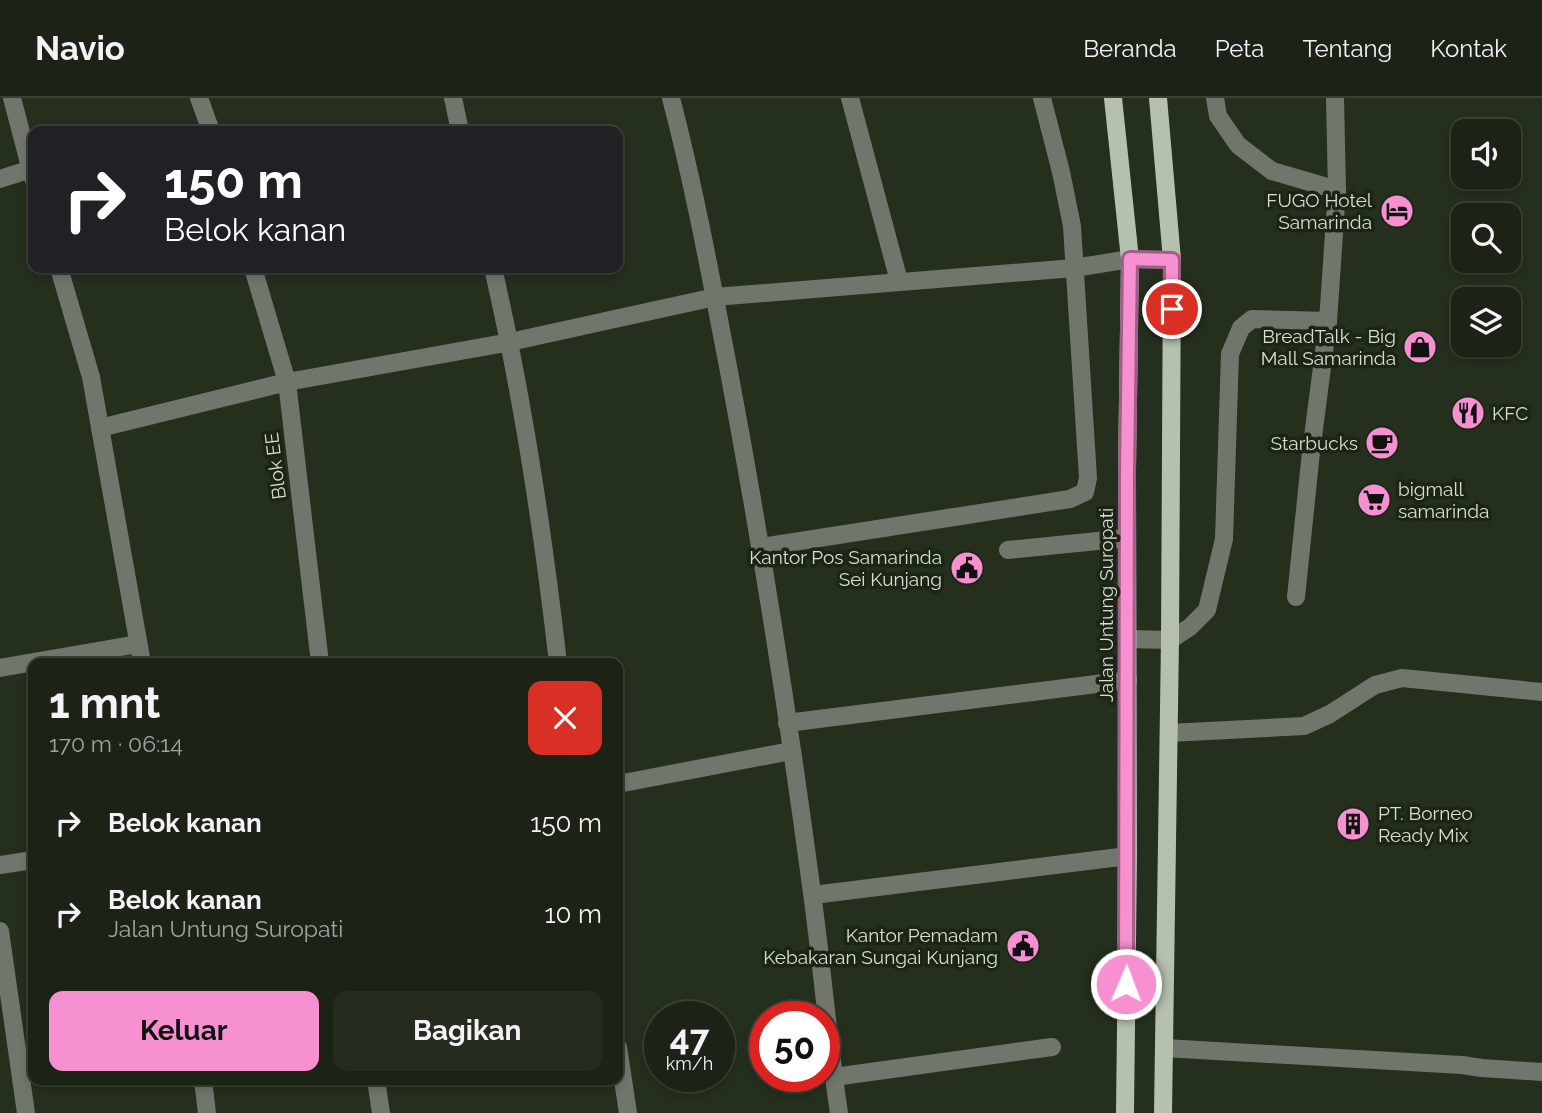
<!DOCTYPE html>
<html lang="id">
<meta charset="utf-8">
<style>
body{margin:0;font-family:Raleway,sans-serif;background:#252b1f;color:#f1f3f6;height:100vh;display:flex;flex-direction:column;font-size:26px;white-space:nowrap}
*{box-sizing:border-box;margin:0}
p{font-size:23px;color:#a0a4a1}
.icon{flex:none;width:38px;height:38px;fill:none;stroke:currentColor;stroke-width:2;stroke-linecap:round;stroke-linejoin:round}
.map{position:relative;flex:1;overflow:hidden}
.side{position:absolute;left:28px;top:560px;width:595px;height:427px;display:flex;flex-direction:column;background:#1c2316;border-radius:14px;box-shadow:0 4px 10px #0003,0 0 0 2px #3a4035}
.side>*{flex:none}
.hud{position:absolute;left:28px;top:28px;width:595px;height:147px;border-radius:14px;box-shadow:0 4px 10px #0003,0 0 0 2px #3a4035;background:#202124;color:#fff;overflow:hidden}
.fabs{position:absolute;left:1451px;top:21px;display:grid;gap:14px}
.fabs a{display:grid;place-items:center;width:70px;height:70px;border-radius:14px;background:#1c2316;box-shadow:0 4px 10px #0003,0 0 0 2px #3a4035;font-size:35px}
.speed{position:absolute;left:644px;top:903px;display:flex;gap:14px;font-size:35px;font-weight:700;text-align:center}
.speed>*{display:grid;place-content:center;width:91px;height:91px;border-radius:50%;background:#1c2316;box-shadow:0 4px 10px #0003,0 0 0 2px #3a4035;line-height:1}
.speed small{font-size:18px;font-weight:400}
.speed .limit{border:10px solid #d22;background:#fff;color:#111}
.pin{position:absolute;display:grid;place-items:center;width:60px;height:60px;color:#fff;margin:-30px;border:4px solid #fff;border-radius:50%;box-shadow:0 2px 7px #0007}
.me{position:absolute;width:77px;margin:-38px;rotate:1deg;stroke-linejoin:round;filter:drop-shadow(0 0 5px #0008)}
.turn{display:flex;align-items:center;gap:24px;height:147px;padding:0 21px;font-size:32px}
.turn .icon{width:91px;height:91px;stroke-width:2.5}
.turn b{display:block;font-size:49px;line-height:60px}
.round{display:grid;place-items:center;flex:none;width:74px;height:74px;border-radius:14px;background:#252b1f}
.headline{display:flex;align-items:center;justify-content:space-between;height:119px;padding:0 21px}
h1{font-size:42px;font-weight:700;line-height:52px}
.cta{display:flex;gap:14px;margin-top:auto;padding:14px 21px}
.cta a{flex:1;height:80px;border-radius:14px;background:#f690d1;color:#111;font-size:28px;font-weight:700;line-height:80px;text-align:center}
.cta a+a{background:#252b1f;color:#f1f3f6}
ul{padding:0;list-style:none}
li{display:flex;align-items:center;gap:21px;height:91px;padding:0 21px}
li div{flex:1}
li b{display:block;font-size:26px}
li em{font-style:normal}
header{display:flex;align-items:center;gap:42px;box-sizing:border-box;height:98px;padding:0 35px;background:#1c2316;border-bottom:2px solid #3a4035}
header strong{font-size:33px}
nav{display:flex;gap:38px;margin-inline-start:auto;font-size:24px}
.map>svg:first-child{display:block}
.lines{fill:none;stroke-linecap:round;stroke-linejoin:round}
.minor{stroke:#71766d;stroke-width:18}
.major{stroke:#b6c0af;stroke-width:18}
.route-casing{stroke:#a05e88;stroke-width:18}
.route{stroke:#f690d1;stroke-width:12}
.labels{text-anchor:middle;stroke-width:7;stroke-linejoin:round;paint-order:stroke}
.poi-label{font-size:19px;fill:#d7ded3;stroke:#1c2515;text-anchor:end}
.street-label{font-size:19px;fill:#d7ded3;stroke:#1c2515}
</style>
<header>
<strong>Navio</strong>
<nav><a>Beranda</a><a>Peta</a><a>Tentang</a><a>Kontak</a></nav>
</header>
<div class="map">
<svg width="1542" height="1015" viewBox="0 0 1542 1015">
<rect width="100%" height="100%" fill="#252f1e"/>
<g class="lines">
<g class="minor">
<polyline points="12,0 33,80"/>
<polyline points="199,0 211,33"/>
<polyline points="453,0 460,33"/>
<path d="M671,0C695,92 712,185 730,279C762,450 789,622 812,795C822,868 828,942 839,1015"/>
<polyline points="850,0 899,183"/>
<polyline points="1335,0 1337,92"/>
<polyline points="0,81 31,71"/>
<polyline points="59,170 91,279 142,565"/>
<polyline points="253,170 287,284 320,565"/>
<path d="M493,170C523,300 543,433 558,565"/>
<polyline points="100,330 287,284 510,244 715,199 1074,170 1130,161 1172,162"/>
<polyline points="761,449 1070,401 1085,394 1088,380 1072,128 1061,74 1042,0"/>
<polyline points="1008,452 1127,440"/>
<polyline points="1296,499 1311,354 1328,223"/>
<polyline points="1128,541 1170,542 1190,529 1207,512 1224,441 1230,256 1241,230 1252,221 1328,223 1337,92 1272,73 1238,47 1218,18 1215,0"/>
<polyline points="0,570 138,546"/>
<polyline points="787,625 1128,582"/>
<polyline points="1169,635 1304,628 1330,616 1375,587 1402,580 1542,594"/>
<polyline points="618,686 791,653"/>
<polyline points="0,767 33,762"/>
<polyline points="813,797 1128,758"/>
<polyline points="0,833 26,1015"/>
<polyline points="618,949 628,1015"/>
<polyline points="1164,950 1462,967 1482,970 1542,974"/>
<polyline points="834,979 1052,949"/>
<polyline points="203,982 207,1015"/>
<polyline points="376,982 381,1015"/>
</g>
<g class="major">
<polyline points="1113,0 1130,161 1127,372 1128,758 1125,1015"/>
<polyline points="1158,0 1172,162 1170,542 1163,1015"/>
</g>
</g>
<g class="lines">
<defs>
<polyline id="route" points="1126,886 1127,372 1130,161 1172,162 1172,211"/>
</defs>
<use href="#route" class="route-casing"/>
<use href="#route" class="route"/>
</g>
<defs>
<symbol id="hotel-disc" viewBox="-11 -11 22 22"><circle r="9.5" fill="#f690d1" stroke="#1c2515"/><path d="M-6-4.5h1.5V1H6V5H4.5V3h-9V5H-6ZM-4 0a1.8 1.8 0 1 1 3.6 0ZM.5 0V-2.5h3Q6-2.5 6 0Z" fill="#111"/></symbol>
<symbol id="shop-disc" viewBox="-11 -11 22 22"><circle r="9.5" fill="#f690d1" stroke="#1c2515"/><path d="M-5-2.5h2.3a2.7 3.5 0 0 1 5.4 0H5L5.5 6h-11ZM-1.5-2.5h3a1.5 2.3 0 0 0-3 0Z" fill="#111"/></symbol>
<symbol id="restaurant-disc" viewBox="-11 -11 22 22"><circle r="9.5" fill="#f690d1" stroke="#1c2515"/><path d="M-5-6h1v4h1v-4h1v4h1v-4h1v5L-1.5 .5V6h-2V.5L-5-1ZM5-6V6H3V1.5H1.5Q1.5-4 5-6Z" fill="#111"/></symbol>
<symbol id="cafe-disc" viewBox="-11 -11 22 22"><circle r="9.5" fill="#f690d1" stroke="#1c2515"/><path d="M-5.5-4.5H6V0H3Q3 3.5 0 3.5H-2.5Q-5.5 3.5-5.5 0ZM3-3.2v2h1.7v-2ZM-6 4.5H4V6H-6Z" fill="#111"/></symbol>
<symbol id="supermarket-disc" viewBox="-11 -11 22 22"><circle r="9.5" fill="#f690d1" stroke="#1c2515"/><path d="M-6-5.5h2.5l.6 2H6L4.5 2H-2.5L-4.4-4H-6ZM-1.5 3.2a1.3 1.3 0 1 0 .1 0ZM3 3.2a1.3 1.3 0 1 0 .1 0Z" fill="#111"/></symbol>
<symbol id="civic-disc" viewBox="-11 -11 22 22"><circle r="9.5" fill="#f690d1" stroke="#1c2515"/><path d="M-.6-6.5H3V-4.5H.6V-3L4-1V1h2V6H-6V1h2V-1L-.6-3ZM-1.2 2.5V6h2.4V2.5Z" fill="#111"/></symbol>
<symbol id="building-disc" viewBox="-11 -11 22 22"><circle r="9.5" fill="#f690d1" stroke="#1c2515"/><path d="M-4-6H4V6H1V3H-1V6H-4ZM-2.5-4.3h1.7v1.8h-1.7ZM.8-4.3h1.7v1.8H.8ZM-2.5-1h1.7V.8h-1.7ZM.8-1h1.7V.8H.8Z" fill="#111"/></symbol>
</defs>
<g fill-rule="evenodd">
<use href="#hotel-disc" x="1378" y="94" width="38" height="38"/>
<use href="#shop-disc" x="1401" y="230" width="38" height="38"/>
<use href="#restaurant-disc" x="1449" y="296" width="38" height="38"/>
<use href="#cafe-disc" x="1363" y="326" width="38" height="38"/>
<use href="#supermarket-disc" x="1355" y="383" width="38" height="38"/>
<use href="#civic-disc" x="948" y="451" width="38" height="38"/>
<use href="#building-disc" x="1334" y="707" width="38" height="38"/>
<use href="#civic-disc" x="1004" y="829" width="38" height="38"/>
</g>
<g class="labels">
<g class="poi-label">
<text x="1372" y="109">FUGO Hotel<tspan x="1372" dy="22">Samarinda</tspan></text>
<text x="1396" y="245">BreadTalk - Big<tspan x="1396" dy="22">Mall Samarinda</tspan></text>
<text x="1492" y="322" text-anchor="start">KFC</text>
<text x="1358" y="352">Starbucks</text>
<text x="1398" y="398" text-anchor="start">bigmall<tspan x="1398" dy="22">samarinda</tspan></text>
<text x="942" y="466">Kantor Pos Samarinda<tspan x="942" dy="22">Sei Kunjang</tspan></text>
<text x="1378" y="722" text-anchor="start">PT. Borneo<tspan x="1378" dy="22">Ready Mix</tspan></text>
<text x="998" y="844">Kantor Pemadam<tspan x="998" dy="22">Kebakaran Sungai Kunjang</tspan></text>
</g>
<g class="street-label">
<text transform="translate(275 368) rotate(-97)" y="7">Blok EE</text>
<text transform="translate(1106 507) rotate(-90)" y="7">Jalan Untung Suropati</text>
</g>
</g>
</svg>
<div class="fabs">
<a><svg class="icon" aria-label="sound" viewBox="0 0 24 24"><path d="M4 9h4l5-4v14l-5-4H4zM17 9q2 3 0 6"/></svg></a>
<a><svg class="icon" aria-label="search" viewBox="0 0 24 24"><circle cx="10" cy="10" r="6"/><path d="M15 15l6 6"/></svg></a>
<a><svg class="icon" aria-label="layers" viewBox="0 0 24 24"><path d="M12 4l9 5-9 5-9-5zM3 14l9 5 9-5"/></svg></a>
</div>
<div class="speed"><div>47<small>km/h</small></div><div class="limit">50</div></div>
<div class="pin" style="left:1172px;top:211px;background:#d93025"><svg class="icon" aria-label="arrive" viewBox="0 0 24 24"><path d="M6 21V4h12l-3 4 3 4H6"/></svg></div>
<svg class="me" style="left:1126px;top:886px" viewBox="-20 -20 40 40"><circle r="17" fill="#f690d1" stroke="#fff" stroke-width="3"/><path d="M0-11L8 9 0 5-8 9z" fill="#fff"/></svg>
<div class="hud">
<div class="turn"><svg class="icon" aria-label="right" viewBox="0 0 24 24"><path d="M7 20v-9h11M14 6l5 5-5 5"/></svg><div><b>150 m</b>Belok kanan</div></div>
</div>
<section class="side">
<div class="headline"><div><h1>1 mnt</h1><p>170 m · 06:14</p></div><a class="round" style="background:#d93025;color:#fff"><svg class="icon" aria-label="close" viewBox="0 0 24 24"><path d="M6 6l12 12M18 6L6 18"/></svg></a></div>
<ul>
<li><svg class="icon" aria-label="right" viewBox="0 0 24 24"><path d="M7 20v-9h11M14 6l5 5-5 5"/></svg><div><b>Belok kanan</b></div><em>150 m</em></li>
<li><svg class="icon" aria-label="right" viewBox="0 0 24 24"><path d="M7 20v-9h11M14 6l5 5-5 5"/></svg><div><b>Belok kanan</b><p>Jalan Untung Suropati</p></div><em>10 m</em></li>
</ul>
<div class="cta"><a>Keluar</a><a>Bagikan</a></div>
</section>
</div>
